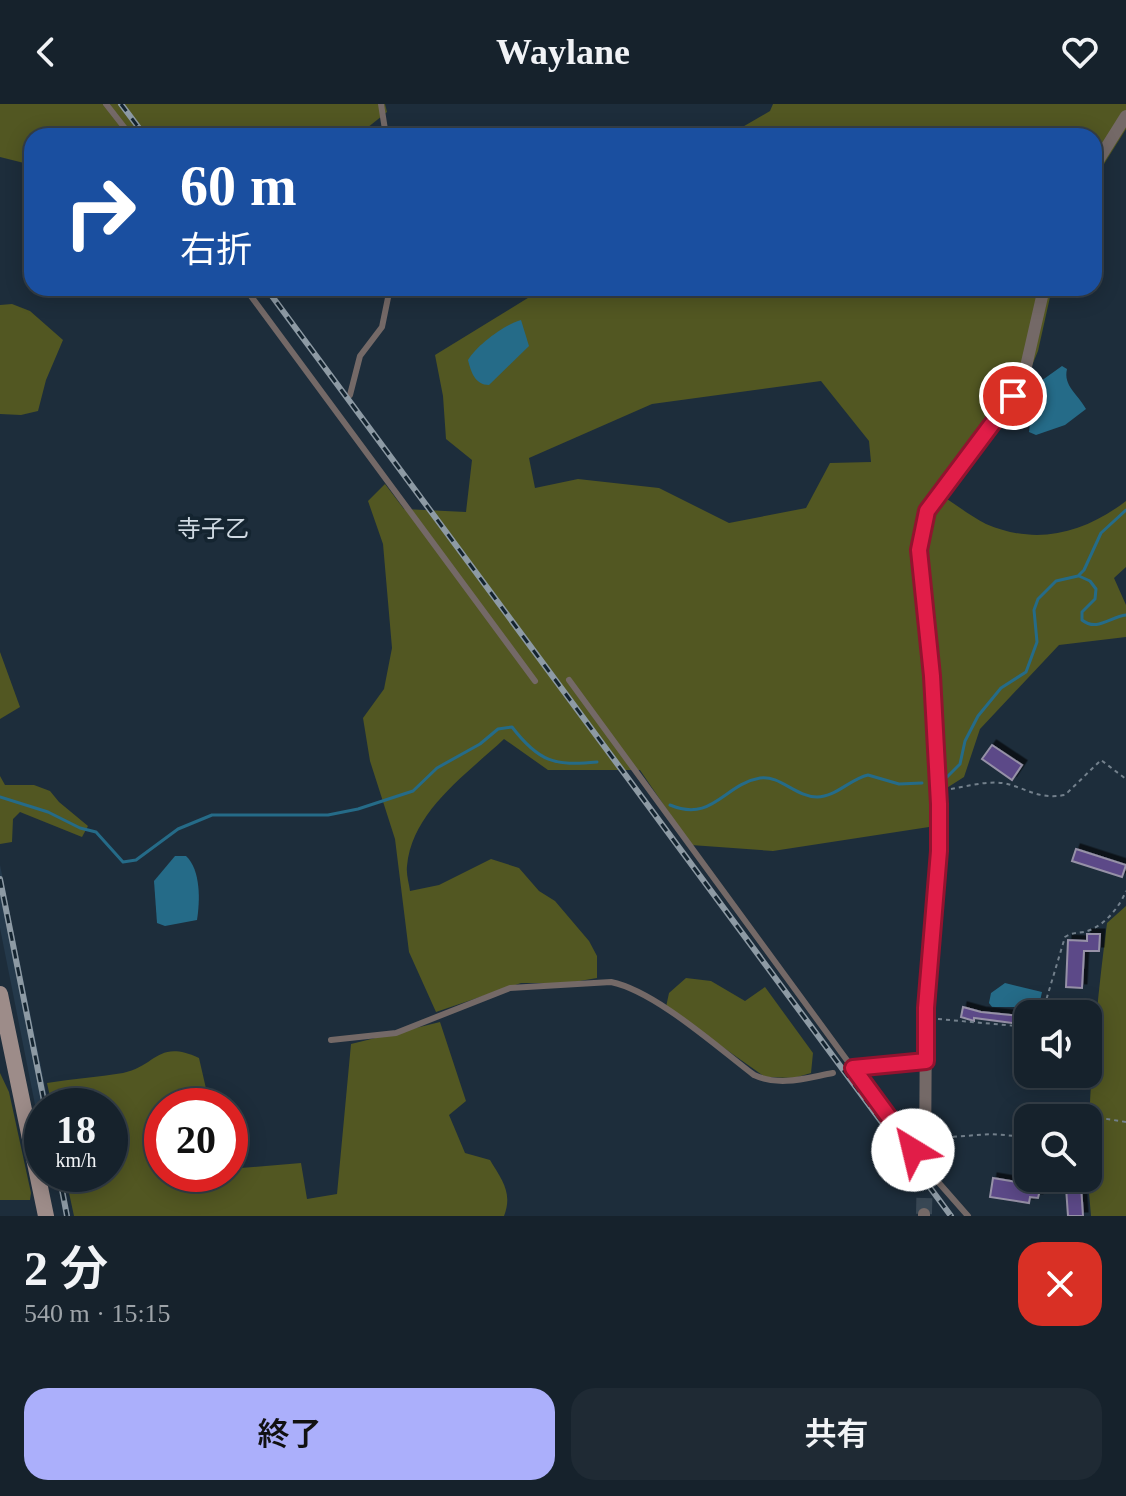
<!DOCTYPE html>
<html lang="ja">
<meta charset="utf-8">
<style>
body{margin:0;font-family:"Times New Roman","Noto Sans JP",serif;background:#1f2a34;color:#f1f3f6;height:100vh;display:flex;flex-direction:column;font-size:30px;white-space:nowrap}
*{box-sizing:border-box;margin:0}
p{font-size:26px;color:#9ea4a9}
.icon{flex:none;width:44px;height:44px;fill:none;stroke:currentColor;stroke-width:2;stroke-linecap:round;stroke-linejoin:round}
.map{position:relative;height:1112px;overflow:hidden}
.side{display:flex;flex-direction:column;background:#16222c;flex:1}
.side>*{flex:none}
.guide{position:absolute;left:24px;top:24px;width:1078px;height:168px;border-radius:24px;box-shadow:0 4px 20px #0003,0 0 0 2px #353f48;background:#1a4fa0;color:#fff;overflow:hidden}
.buttons{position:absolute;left:1014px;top:896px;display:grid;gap:16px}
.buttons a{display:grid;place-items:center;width:88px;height:88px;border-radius:16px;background:#16222c;box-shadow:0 4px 20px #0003,0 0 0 2px #353f48;font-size:40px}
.speed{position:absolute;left:24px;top:984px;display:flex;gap:16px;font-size:40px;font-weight:700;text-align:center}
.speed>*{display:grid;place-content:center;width:104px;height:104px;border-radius:50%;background:#16222c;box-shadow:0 4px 20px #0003,0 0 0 2px #353f48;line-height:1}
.speed small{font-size:20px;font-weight:400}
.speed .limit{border:12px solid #d22;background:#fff;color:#111}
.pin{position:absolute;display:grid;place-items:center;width:68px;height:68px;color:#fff;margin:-34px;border:4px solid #fff;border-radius:50%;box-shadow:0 2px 8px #0007}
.me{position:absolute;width:88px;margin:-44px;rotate:324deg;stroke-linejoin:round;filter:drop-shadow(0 0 6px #0008)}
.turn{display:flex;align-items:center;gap:28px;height:168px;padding:0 24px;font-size:36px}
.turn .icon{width:104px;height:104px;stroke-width:2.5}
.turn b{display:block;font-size:56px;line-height:68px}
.round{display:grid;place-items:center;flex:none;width:84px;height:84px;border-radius:24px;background:#1f2a34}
.headline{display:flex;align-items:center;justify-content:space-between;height:136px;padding:0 24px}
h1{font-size:48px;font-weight:600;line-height:60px}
.primary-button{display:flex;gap:16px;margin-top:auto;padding:16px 24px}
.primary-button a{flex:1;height:92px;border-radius:24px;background:#abaffb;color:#111;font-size:32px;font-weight:600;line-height:92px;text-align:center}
.primary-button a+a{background:#1f2a34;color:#f1f3f6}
header{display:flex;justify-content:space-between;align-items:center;height:104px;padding:0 24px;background:#16222c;font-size:36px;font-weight:600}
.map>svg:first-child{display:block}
.built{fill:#24394b}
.green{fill:#525722;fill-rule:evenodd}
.water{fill:#256b88}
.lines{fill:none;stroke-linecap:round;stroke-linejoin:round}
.stream{stroke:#256b88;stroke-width:3}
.building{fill:#5c4888;stroke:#9691a7;stroke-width:2;filter:url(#shadow)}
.tertiary-tunnel{stroke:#384754;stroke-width:16;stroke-dasharray:16 8;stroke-linecap:butt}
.path{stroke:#73808c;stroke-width:2;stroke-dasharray:4 4;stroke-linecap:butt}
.service{stroke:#746967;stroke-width:6}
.minor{stroke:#746967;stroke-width:12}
.secondary{stroke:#9d8c89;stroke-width:16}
.rail-casing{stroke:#8d9aa4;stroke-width:6}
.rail{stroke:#142430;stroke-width:3;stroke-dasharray:9;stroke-linecap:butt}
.route-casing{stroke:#92132f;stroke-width:20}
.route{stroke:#e11d48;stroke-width:14}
.labels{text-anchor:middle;stroke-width:7;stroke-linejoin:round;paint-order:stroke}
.quarter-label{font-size:24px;fill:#cfd9e2;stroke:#142430}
</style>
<header><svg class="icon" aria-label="back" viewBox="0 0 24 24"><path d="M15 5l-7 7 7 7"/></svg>Waylane<svg class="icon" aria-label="heart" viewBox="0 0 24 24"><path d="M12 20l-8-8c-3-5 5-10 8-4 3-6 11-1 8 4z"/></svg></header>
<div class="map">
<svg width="1126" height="1112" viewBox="0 0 1126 1112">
<defs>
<filter id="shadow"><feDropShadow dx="4.5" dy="-4.5" stdDeviation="0" flood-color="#0009"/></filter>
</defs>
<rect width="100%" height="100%" fill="#1d2d3b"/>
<polygon class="built" points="0,761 49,1002 42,1002 42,1036 0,824"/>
<g class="green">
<polygon points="0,0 385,0 387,8 357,32 32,32 32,61 0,53"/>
<polygon points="773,0 1126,0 1126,25 1094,76 1094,32 727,32 770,7"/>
<path d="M544,184H1052L1038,247L1021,288L944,393C958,402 972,413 986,420C1037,442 1084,429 1126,397V463L1114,474L1126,501V533L1059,541L980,625L964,673L931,694L929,723L773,747L691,741L640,666H548L504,635C467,670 412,707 407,762C406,770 409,779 410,787L439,781L491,755L519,764L539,787L555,797L589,837L597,852V874L568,879H521L436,908L409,848L395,735L370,657L363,614L384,585L392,544L383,440L368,397L385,380L404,405L466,408L472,356L446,335L443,292L435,251ZM821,277L869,337L871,358L830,359L806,404L729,419L659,384L578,375L535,384L529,354L652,300Z"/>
<polygon points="12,200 30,207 63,236 46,276 38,307 21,311 0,310 0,201"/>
<polygon points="0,548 20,603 0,615"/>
<polygon points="0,672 5,681 34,681 50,687 59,698 88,722 82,733 20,708 13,715 12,738 0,740"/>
<path d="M1126,802V1112H1091L1088,1077H1016L1020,1047H1028V1074H1088C1088,989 1096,904 1107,819Z"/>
<polygon points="686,874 711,877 745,897 765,883 813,949 811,969 794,974 765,973 666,903 669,889"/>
<path d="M440,918L466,997L449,1011L465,1049L490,1056C502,1076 513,1089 504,1112H74L65,1070H110V1002H52L47,979C72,975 98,973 123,969C157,962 157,935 199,954L210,1002H162V1070H230V1060L241,1064L301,1059L307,1095L337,1090L351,940Z"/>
<polygon points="0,969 9,988 31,1089 30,1096 0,1096"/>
</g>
<g class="water">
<path d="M521,216L529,242L489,281C475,281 471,268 468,256C477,241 504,221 521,216Z"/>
<path d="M1062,262L1067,265C1063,282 1078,290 1086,305L1065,321L1036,331L1029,328L1034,282Z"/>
<path d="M175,752H186C201,766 200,797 197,816L165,822L157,819L154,777Z"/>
<polygon points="1005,879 1042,888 1038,906 1030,910 1016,903 992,903 989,899 991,889"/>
</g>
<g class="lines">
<g class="stream">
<path d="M1079,472L1090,477L1096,485L1095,495L1082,508V516C1097,528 1110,513 1126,511"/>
<polyline points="947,673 960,660 965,637 978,612 1001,584 1026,568 1037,538 1034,506 1038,495 1056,477 1078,472 1084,466 1101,429 1126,406"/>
<path d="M0,693L48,708L80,724L96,728L123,758L136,756L178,725L212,711H328L358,705L413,687L437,664L480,640L498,625L512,623C539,658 554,662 597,658"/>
<path d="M670,701C713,719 724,680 760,674C780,671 796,693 817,693C836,693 850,675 868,671L899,680L922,679"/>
</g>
</g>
<g class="building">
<polygon points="992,641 1022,661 1012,676 982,655"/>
<polygon points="1076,745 1126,761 1122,773 1072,757"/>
<polygon points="1087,830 1100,830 1099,847 1084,847 1082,884 1066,883 1068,836 1087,837"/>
<polygon points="963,903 981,908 1021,912 1020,920 974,914 974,917 961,913"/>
<polygon points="993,1074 1034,1081 1033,1085 1040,1086 1038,1094 1030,1093 1029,1099 990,1093"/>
<polygon points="1081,1082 1083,1112 1068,1112 1066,1083"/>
</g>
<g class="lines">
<polyline class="tertiary-tunnel" points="924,1110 925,1063"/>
<g class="path">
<path d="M951,685C968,682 986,677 1003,679C1027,684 1038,696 1065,691L1101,656L1126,675"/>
<path d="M1042,910L1065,833C1074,827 1081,830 1090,826C1106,820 1120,802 1126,787"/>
<polyline points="938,915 1028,923"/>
<polyline points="1060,1014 1069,1009 1126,1018"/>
<polyline points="937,1034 991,1030 1028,1033"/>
</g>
<g class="service">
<polyline points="106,0 131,32"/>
<polyline points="381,0 386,32"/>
<polyline points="245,184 535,577"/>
<polyline points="350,291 360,252 382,223 390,184"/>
<polyline points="569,576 925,1063 968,1112"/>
<path d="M331,936L396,929L510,884L611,878C655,887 717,943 754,971C780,983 806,974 833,969"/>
<polyline points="848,965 926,957"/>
</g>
<g class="minor">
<polyline points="1094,63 1126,12"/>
<polyline points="925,1063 926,904 939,747 939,700 932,572 919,446 927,407 1013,292 1025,267 1044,184"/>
<polyline points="924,1112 924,1110"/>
</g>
<polyline class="secondary" points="0,890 46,1112"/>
<defs>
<g id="rail">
<polyline points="121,0 145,32"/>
<polyline points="266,184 951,1112"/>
<polyline points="0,775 45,1002"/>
<polyline points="59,1070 67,1112"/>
</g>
</defs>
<use href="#rail" class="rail-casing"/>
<use href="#rail" class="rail"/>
</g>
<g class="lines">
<defs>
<polyline id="route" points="913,1046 853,964 926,957 926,904 939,747 939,700 932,572 919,446 927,407 1013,292"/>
</defs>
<use href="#route" class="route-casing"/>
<use href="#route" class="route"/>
</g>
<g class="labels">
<g class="quarter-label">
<text x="213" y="433">寺子乙</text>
</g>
</g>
</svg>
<div class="buttons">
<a><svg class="icon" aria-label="sound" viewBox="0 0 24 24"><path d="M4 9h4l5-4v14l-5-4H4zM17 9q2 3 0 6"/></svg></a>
<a><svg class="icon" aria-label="search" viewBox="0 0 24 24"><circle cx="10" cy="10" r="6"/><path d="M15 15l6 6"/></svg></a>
</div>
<div class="speed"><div>18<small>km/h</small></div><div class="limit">20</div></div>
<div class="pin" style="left:1013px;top:292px;background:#d93025"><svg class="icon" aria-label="arrive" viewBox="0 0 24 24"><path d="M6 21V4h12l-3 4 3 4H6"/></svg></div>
<svg class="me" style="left:913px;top:1046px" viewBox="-20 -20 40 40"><circle r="19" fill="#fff"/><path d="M0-13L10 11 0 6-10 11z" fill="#e11d48"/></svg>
<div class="guide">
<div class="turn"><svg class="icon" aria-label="right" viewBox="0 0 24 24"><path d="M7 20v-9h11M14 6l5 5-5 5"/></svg><div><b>60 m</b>右折</div></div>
</div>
</div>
<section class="side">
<div class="headline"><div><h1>2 分</h1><p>540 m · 15:15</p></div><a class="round" style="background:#d93025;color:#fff"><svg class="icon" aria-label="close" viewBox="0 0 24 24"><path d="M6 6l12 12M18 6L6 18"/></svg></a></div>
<div class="primary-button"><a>終了</a><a>共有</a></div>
</section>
